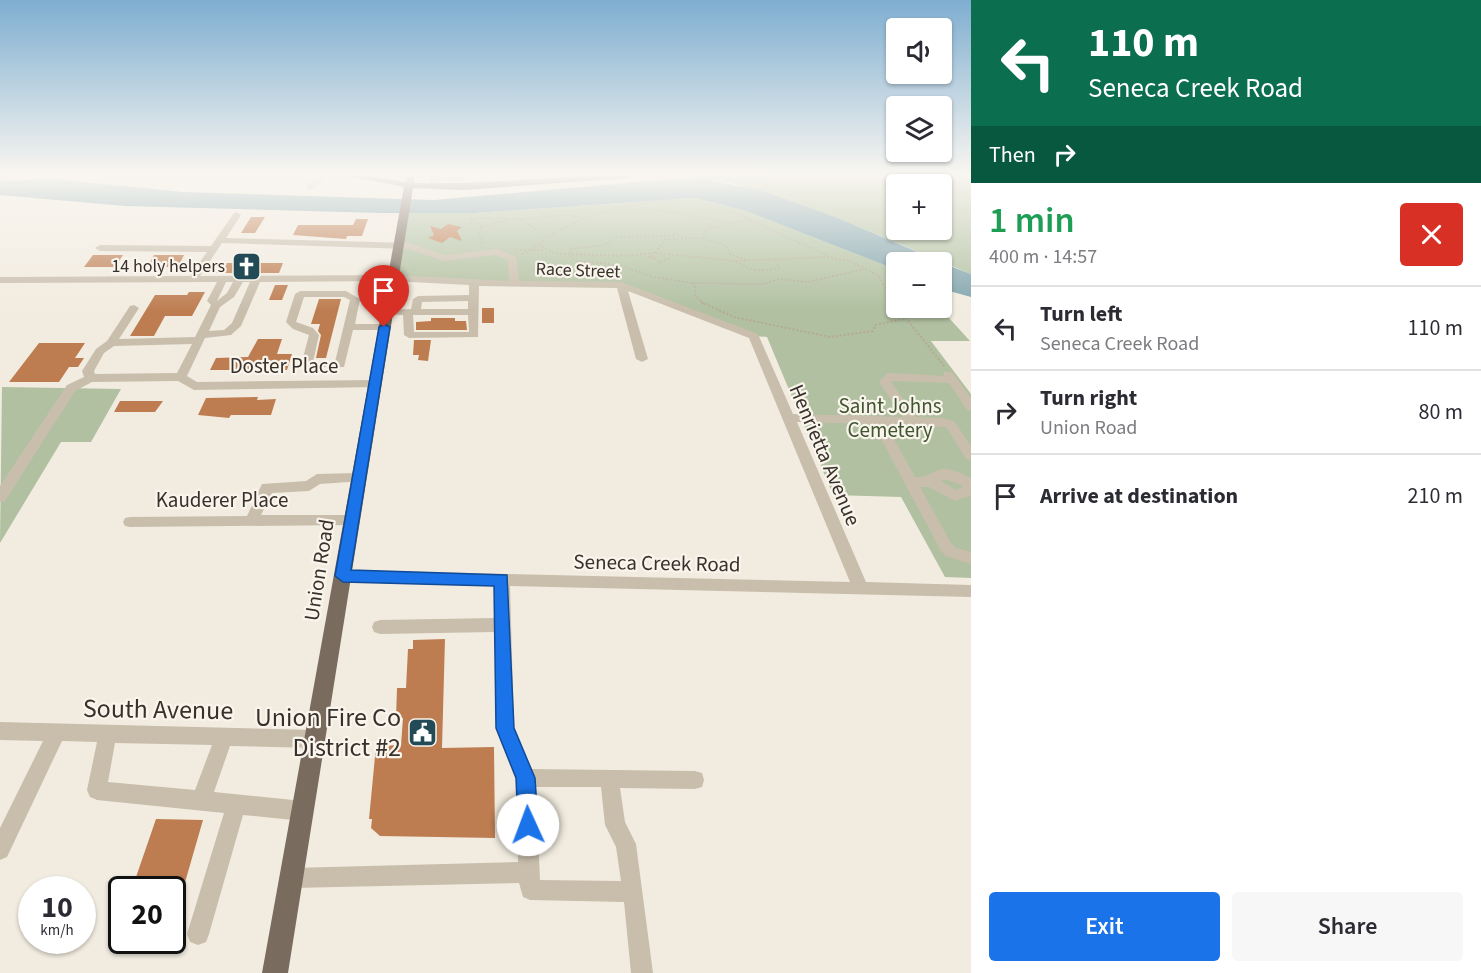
<!DOCTYPE html>
<meta charset="utf-8">
<style>
body{margin:0;font-family:"Source Sans 3",sans-serif;background:#f7f7f7;color:#2b2b33;height:100vh;display:flex;flex-direction:column;font-size:22px;white-space:nowrap}
*{box-sizing:border-box;margin:0}
p{font-size:20px;color:#7c7c81}
.icon{flex:none;width:33px;height:33px;fill:none;stroke:currentColor;stroke-width:2;stroke-linecap:round;stroke-linejoin:round}
.map{position:relative;flex:1;overflow:hidden}
.side{display:flex;flex-direction:column;background:#fff;width:510px}
.side>*{flex:none}
.guide{background:#0b6e4f;color:#fff;overflow:hidden}
.buttons{position:absolute;left:886px;top:18px;display:grid;gap:12px}
.buttons a{display:grid;place-items:center;width:66px;height:66px;border-radius:6px;background:#fff;box-shadow:0 2px 4px #0004;font-size:30px}
.speed{position:absolute;left:18px;top:876px;display:flex;gap:12px;font-size:30px;font-weight:700;text-align:center}
.speed>*{display:grid;place-content:center;width:78px;height:78px;border-radius:50%;background:#fff;box-shadow:0 2px 4px #0004;line-height:1}
.speed small{font-size:15px;font-weight:400}
.speed .limit{border:3px solid #111;border-radius:9px;background:#fff;color:#111}
.pin{position:absolute;display:grid;place-items:center;width:51px;height:51px;color:#fff;margin:-62px -26px;border-radius:50% 50% 50% 0;rotate:-45deg;box-shadow:0 0 6px #0007}
.pin .icon{rotate:45deg}
.me{position:absolute;width:66px;margin:-33px;rotate:358deg;stroke-linejoin:round;filter:drop-shadow(0 0 4px #0008)}
.turn{display:flex;align-items:center;gap:21px;height:126px;padding:0 18px;font-size:27px}
.turn .icon{width:78px;height:78px;stroke-width:2.5}
.turn b{display:block;font-size:42px;line-height:51px}
.then{display:flex;align-items:center;height:57px;padding:0 18px;background:#0003;gap:12px;font-size:22px}
.round{display:grid;place-items:center;flex:none;width:63px;height:63px;border-radius:6px;background:#f7f7f7}
.overview{display:flex;align-items:center;justify-content:space-between;height:102px;padding:0 18px}
h1{font-size:36px;font-weight:600;line-height:45px;color:#1e9e55}
.action{display:flex;gap:12px;margin-top:auto;padding:12px 18px}
.action a{flex:1;height:69px;border-radius:6px;background:#1a73e8;color:#fff;font-size:24px;font-weight:600;line-height:69px;text-align:center}
.action a+a{background:#f7f7f7;color:#2b2b33}
ul{padding:0;list-style:none}
li{display:flex;align-items:center;gap:18px;height:84px;padding:0 18px;border-top:2px solid #e1e1e2}
li div{flex:1}
li b{display:block;font-size:22px}
li em{font-style:normal}
main{display:flex;flex:1;min-height:0}
.map>svg:first-child{display:block}
.green{fill:#b0c0a0;fill-rule:evenodd}
.water{fill:#80a4ad}
.building{fill:#be7d51}
.lines{fill:none;stroke-linecap:round;stroke-linejoin:round}
.path-far1{stroke:#b5a996;stroke-width:1.5;stroke-dasharray:2 2;stroke-linecap:butt}
.path{stroke:#b5a996;stroke-width:2;stroke-dasharray:2 2;stroke-linecap:butt}
.minor{fill:#c9beac;fill-rule:evenodd}
.major{fill:#796b5d;fill-rule:evenodd}
.route{fill:#1a73e8;stroke:#114b97;stroke-width:1.5}
.labels{text-anchor:middle;stroke-width:4.5;stroke-linejoin:round;paint-order:stroke}
.far-poi-label{font-size:18px;fill:#38312b;stroke:#f9f5ec;text-anchor:end}
.far-street-label{font-size:18px;fill:#38312b;stroke:#f9f5ec}
.street-label{font-size:21px;fill:#38312b;stroke:#f9f5ec}
.park-label{font-size:21px;fill:#415530;stroke:#f9f5ec}
.near-street-label{font-size:26px;fill:#38312b;stroke:#f9f5ec}
.near-poi-label{font-size:26px;fill:#38312b;stroke:#f9f5ec;text-anchor:end}
</style>
<main>
<div class="map">
<svg width="971" height="973" viewBox="0 0 971 973">
<rect width="100%" height="100%" fill="#f2ece0"/>
<g class="green">
<path d="M711,175H962L971,181V274L838,218L729,182L706,180L638,182ZM897,184H942V230H897Z"/>
<polygon points="695,198 746,211 897,270 897,308 940,308 970,341 931,341 971,394 971,578 945,577 901,497 833,495 767,337 754,336 621,285 392,278 404,213 474,213"/>
<polygon points="2,387 121,389 91,442 61,442 0,543"/>
</g>
<g class="water">
<polygon points="54,179 183,192 434,200 638,182 706,180 760,190 838,218 941,262 897,262 897,270 746,211 695,198 474,213 380,213 125,206 0,195 0,181"/>
<polygon points="942,263 971,274 971,297 942,289"/>
</g>
<g class="building">
<polygon points="251,217 265,217 255,233 241,233"/>
<polygon points="356,219 368,219 362,236 347,236 346,239 293,235 298,225 353,225"/>
<polygon points="448,224 462,227 457,231 462,241 450,237 442,243 428,238 434,235 430,226 441,229"/>
<polygon points="93,255 123,255 115,267 84,267"/>
<polygon points="154,255 184,255 178,267 147,267"/>
<polygon points="222,263 283,263 279,273 216,273"/>
<polygon points="275,285 288,285 282,300 269,300"/>
<polygon points="189,292 205,292 192,316 165,316 154,336 130,336 155,295 187,295"/>
<polygon points="319,299 341,299 326,358 316,358 321,335 318,331 320,324 311,324"/>
<rect x="482" y="308" width="12" height="15"/>
<polygon points="431,318 455,318 455,321 466,321 467,330 416,330 416,322 431,321"/>
<polygon points="258,339 282,339 277,354 292,354 287,370 210,370 216,358 248,357"/>
<polygon points="414,340 431,340 428,361 418,360 419,355 413,355"/>
<polygon points="39,343 85,343 75,358 84,358 78,367 69,367 59,382 9,382"/>
<polygon points="258,397 257,400 276,399 271,415 231,415 229,418 198,415 206,398"/>
<polygon points="120,401 163,401 155,412 114,412"/>
<polygon points="445,639 442,748 494,747 495,838 380,836 371,828 372,819 369,819 376,746 401,745 403,718 396,718 397,688 406,688 408,649 413,649 413,640"/>
<polygon points="156,819 203,820 175,917 172,917 172,890 143,890 147,877 136,877"/>
</g>
<g class="lines">
<g class="path-far1">
<polyline points="642,207 731,223"/>
<polyline points="482,227 508,220"/>
<polyline points="546,236 521,219 569,215 584,218"/>
<polyline points="703,238 689,238 674,233 673,236 617,237 605,245 571,249 571,257 577,261 618,265 654,277 692,283 764,284 780,279 808,282 864,269"/>
<polyline points="665,239 686,239"/>
<polyline points="483,244 478,233 482,226 470,218 521,219"/>
<polyline points="516,250 530,250 538,244"/>
<polyline points="655,253 666,238"/>
<polyline points="522,254 530,250 545,250"/>
<path d="M833,258C807,246 780,234 754,222C742,216 729,209 716,205C659,192 585,210 538,244L554,253L564,254L628,256L653,253L736,261L824,257L850,261L879,276L893,304"/>
<polyline points="656,259 648,257 654,256 661,264"/>
<polyline points="746,260 730,254 726,246 703,238 705,230 751,219"/>
<path d="M736,261C748,271 764,272 779,268L775,260"/>
<polyline points="660,262 671,258"/>
<polyline points="692,283 696,288 695,295 704,304"/>
</g>
<g class="path">
<polyline points="701,302 734,317 830,337 873,331 875,325 904,319"/>
<polyline points="893,302 945,367"/>
</g>
<g class="minor">
<polygon points="321,175 330,175 313,189 307,189 307,185"/>
<polygon points="432,177 465,177 469,179 465,181 438,181 435,188 432,188 428,186"/>
<path d="M237,212L241,215L226,238L409,243L445,255L497,249L516,257L519,281L621,282L758,334L793,414L903,417L879,382L886,374L890,373L944,376V372H952L971,398V411L967,410L949,383L893,381L891,382L916,417L941,418L954,421L971,446V461L966,459L946,427L886,425L915,477C929,477 926,475 938,470C948,466 962,474 971,478V495L955,501L929,487H920L951,543L956,548L971,552V564L946,556L941,551L873,424L797,422L866,582L971,585V597L510,586L514,728L531,769L695,771L702,773L704,780L702,787L695,789L620,788L625,822L636,844L653,973H631L624,902L530,900L523,897L519,883L292,888L285,885L282,878L285,871L292,868L518,862L517,778L496,728L495,632L380,634L374,632L372,627L374,622L380,620L495,618L494,586L343,582L338,580L335,576L338,572L343,570L850,582L749,338L628,291L648,359L642,362L636,359L617,288L479,286L478,337L409,338L404,335L403,315L383,314V310L411,309L413,299L418,296L469,295V285L392,281L260,282L241,326L231,335L205,338L187,376L197,382L375,380L381,384L379,387L194,390L178,381L92,382L75,391L5,501L0,502V486L67,385L84,377L82,371L96,349L107,341L130,306L134,305L139,308L119,339L195,337L211,305L207,301L217,282L0,283V277L190,276L207,252L100,251L95,248L100,245L211,246L234,213ZM222,243L408,249L444,261L496,255L508,260L509,281L392,275L200,276ZM226,282H233L227,293L217,301ZM243,282H250L232,323L224,330L209,331L220,307L234,297ZM468,301V309H421L422,302ZM413,315H468L469,332H414ZM192,344L177,373L95,374L94,371L104,353L114,346ZM944,479L962,485V488L956,490L941,481ZM536,787H601L605,825L616,847L621,881L540,880Z"/>
<path d="M346,291L360,299L355,324H384L389,327L384,330H353L344,367H303L301,365L309,335L293,329L286,322L295,294L300,291ZM304,297H344L350,300L335,362H313L319,335L313,328L296,322Z"/>
<polygon points="358,473 365,478 363,481 320,484 309,491 272,493 261,515 351,515 356,516 358,520 356,524 351,525 130,527 125,526 123,522 125,518 130,517 247,516 262,484 306,481 317,474"/>
<path d="M0,722L315,730L321,733L324,739L321,745L315,748L230,746L214,792L303,801L310,804L313,811L310,818L303,821L243,815L209,934L206,942L198,945L190,942L187,934L224,813L97,800L90,797L87,790L97,742L62,741L7,857L0,860V828L43,741L0,740ZM115,743L212,745L195,790L108,782Z"/>
</g>
<path class="major" d="M344,175H365L405,182L407,175H415L414,183C487,185 560,175 633,175L629,178L464,190L413,188L288,973H262L404,187Z"/>
</g>
<linearGradient id="sky" x2="0" y2="1"><stop stop-color="#7eaed0"/><stop offset="0.56" stop-color="#f9f6f1"/><stop offset="1" stop-color="#f9f6f1" stop-opacity="0"/></linearGradient>
<rect width="971" height="311" fill="url(#sky)"/>
<polygon class="route" points="384,324 390,327 351,570 507,575 514,728 535,778 538,825 535,832 528,835 520,832 518,825 516,778 496,728 494,586 343,582 335,576 379,327"/>
<defs>
<symbol id="church-square" viewBox="-11 -11 22 22"><rect x="-9" y="-9" width="18" height="18" rx="4" fill="#224b57" stroke="#f9f5ec"/><path d="M-1.2-6h2.4v3.5h3.3v2.4h-3.3V6h-2.4V-.1h-3.3v-2.4h3.3Z" fill="#fff"/></symbol>
<symbol id="civic-square" viewBox="-11 -11 22 22"><rect x="-9" y="-9" width="18" height="18" rx="4" fill="#224b57" stroke="#f9f5ec"/><path d="M-.6-6.5H3V-4.5H.6V-3L4-1V1h2V6H-6V1h2V-1L-.6-3ZM-1.2 2.5V6h2.4V2.5Z" fill="#fff"/></symbol>
</defs>
<g fill-rule="evenodd">
<use href="#church-square" x="230" y="250" width="33" height="33"/>
<use href="#civic-square" x="406" y="716" width="33" height="33"/>
</g>
<g class="labels">
<g class="far-poi-label">
<text x="225" y="272">14 holy helpers</text>
</g>
<g class="far-street-label">
<text transform="translate(578 270) rotate(2)" y="6">Race Street</text>
</g>
<g class="street-label">
<text x="284" y="373">Doster Place</text>
<text transform="translate(825 455) rotate(67)" y="7">Henrietta Avenue</text>
<text x="222" y="507">Kauderer Place</text>
<text transform="translate(657 563) rotate(1)" y="7">Seneca Creek Road</text>
<text transform="translate(319 570) rotate(-81)" y="7">Union Road</text>
</g>
<g class="park-label">
<text x="890" y="413">Saint Johns<tspan x="890" dy="24">Cemetery</tspan></text>
</g>
<g class="near-street-label">
<text transform="translate(158 709) rotate(1)" y="9">South Avenue</text>
</g>
<g class="near-poi-label">
<text x="401" y="726">Union Fire Co<tspan x="401" dy="30">District #2</tspan></text>
</g>
</g>
</svg>
<div class="buttons">
<a><svg class="icon" aria-label="sound" viewBox="0 0 24 24"><path d="M4 9h4l5-4v14l-5-4H4zM17 9q2 3 0 6"/></svg></a>
<a><svg class="icon" aria-label="layers" viewBox="0 0 24 24"><path d="M12 4l9 5-9 5-9-5zM3 14l9 5 9-5"/></svg></a>
<a>+</a>
<a>−</a>
</div>
<div class="speed"><div>10<small>km/h</small></div><div class="limit">20</div></div>
<div class="pin" style="left:384px;top:327px;background:#d93025"><svg class="icon" aria-label="arrive" viewBox="0 0 24 24"><path d="M6 21V4h12l-3 4 3 4H6"/></svg></div>
<svg class="me" style="left:528px;top:825px" viewBox="-20 -20 40 40"><circle r="19" fill="#fff"/><path d="M0-13L10 11 0 6-10 11z" fill="#1a73e8"/></svg>
</div>
<section class="side">
<div class="guide">
<div class="turn"><svg class="icon" aria-label="left" viewBox="0 0 24 24"><path d="M17 20v-9H6M10 6l-5 5 5 5"/></svg><div><b>110 m</b>Seneca Creek Road</div></div>
<div class="then">Then<svg class="icon" aria-label="right" viewBox="0 0 24 24"><path d="M7 20v-9h11M14 6l5 5-5 5"/></svg></div>
</div>
<div class="overview"><div><h1>1 min</h1><p>400 m · 14:57</p></div><a class="round" style="background:#d93025;color:#fff"><svg class="icon" aria-label="close" viewBox="0 0 24 24"><path d="M6 6l12 12M18 6L6 18"/></svg></a></div>
<ul>
<li><svg class="icon" aria-label="left" viewBox="0 0 24 24"><path d="M17 20v-9H6M10 6l-5 5 5 5"/></svg><div><b>Turn left</b><p>Seneca Creek Road</p></div><em>110 m</em></li>
<li><svg class="icon" aria-label="right" viewBox="0 0 24 24"><path d="M7 20v-9h11M14 6l5 5-5 5"/></svg><div><b>Turn right</b><p>Union Road</p></div><em>80 m</em></li>
<li><svg class="icon" aria-label="arrive" viewBox="0 0 24 24"><path d="M6 21V4h12l-3 4 3 4H6"/></svg><div><b>Arrive at destination</b></div><em>210 m</em></li>
</ul>
<div class="action"><a>Exit</a><a>Share</a></div>
</section>
</main>
